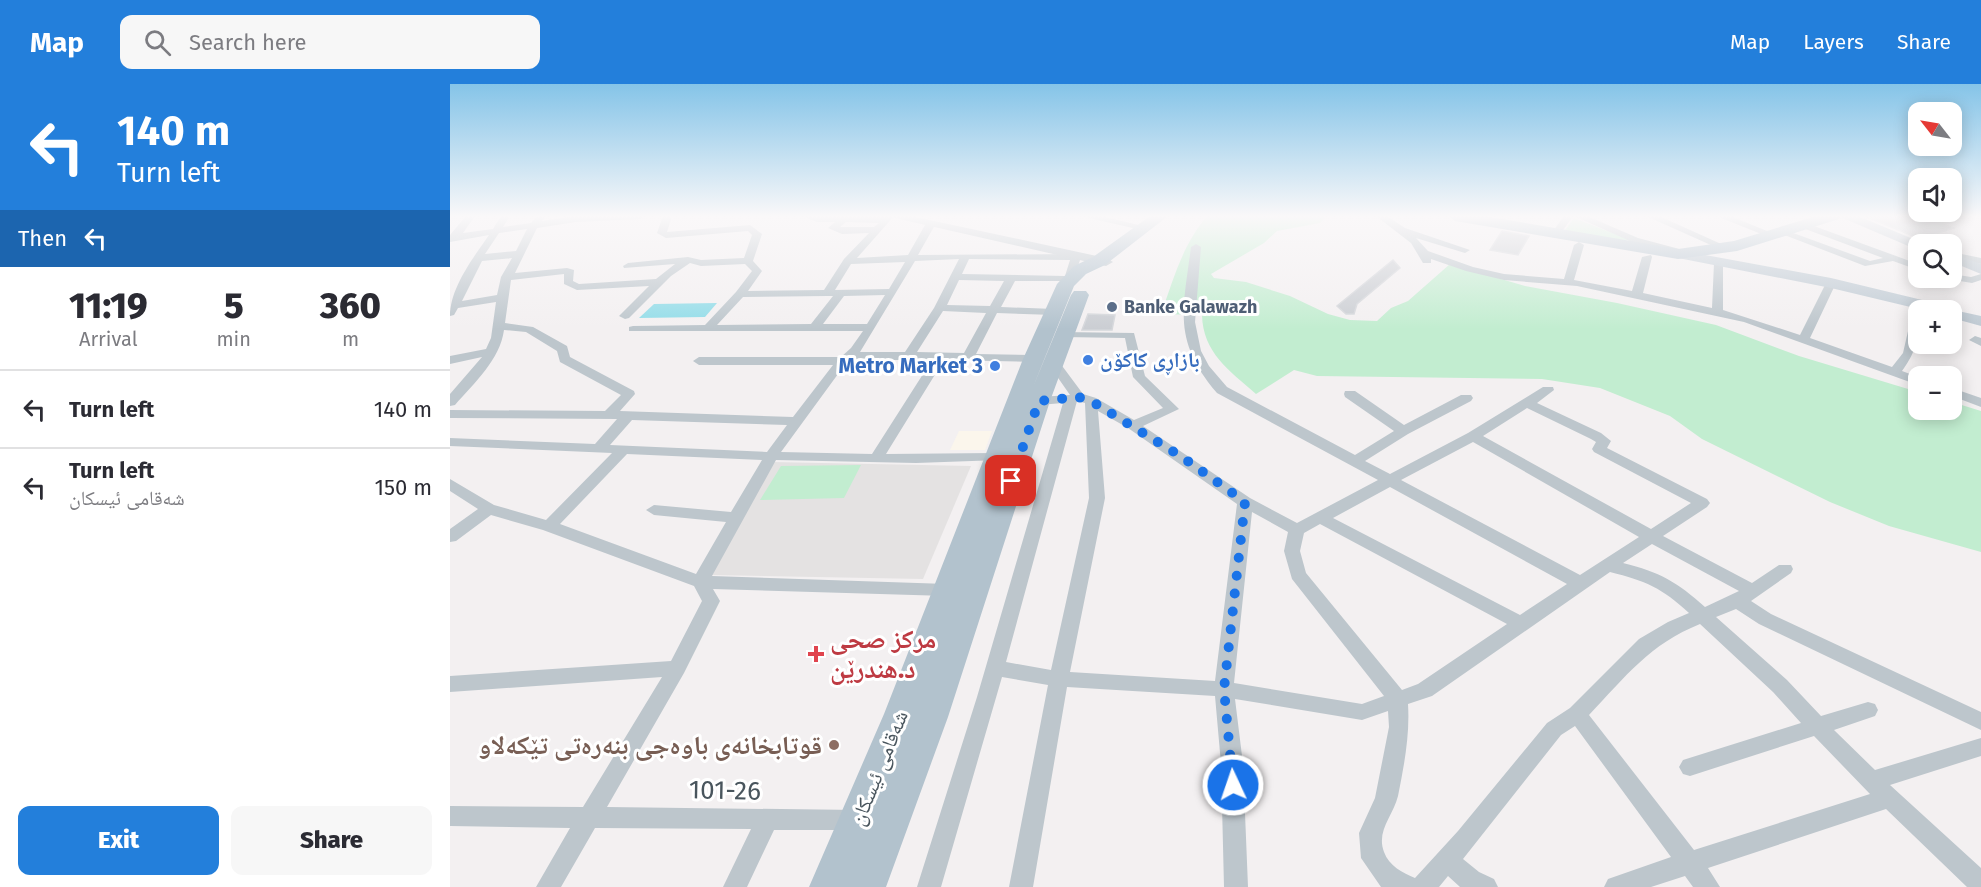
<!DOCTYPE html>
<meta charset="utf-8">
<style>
body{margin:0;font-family:"Fira Sans","Noto Naskh Arabic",sans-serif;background:#f7f7f7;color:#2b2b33;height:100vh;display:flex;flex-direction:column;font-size:22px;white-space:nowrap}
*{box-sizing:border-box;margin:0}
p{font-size:20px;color:#7c7c81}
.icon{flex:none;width:33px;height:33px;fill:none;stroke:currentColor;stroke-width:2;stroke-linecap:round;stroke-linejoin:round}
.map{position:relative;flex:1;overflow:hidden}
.details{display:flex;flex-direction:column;background:#fff;width:450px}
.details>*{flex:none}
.guide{background:#237fdb;color:#fff;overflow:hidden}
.needle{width:39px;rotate:301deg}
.controls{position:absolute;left:1458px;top:18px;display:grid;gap:12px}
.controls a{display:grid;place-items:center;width:54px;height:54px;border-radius:12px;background:#fff;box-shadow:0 3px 15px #0003;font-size:30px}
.pin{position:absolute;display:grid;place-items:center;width:51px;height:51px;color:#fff;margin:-26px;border-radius:12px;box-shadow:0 3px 9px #0006}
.me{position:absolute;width:66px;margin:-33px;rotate:357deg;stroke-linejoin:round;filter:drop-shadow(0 0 4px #0008)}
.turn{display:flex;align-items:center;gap:21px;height:126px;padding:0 18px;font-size:27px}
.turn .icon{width:78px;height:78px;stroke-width:2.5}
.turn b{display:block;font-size:42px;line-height:51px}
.then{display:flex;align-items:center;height:57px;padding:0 18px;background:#0003;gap:12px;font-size:22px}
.eta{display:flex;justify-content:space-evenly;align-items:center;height:102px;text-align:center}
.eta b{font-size:36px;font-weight:800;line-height:42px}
.primary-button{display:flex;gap:12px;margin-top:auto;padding:12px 18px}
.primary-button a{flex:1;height:69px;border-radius:12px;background:#237fdb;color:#fff;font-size:24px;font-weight:800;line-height:69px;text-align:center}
.primary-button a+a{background:#f7f7f7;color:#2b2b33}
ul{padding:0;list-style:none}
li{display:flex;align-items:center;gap:18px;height:78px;padding:0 18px;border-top:2px solid #e1e1e2}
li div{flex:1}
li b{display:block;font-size:22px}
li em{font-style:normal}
header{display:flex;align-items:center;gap:36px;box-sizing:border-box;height:84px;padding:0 30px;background:#237fdb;color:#fff}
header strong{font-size:28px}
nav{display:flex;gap:33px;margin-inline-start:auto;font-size:21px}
.search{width:420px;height:54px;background:#f7f7f7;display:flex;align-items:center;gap:15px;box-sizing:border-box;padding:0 21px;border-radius:12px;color:#7c7c81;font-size:22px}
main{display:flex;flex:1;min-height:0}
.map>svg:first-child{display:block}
.commercial{fill:#fbf6ec}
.education{fill:#e4e2e2}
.green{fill:#c2edd0}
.water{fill:#91dce8}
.building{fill:#cbced3;stroke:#d5d7db;stroke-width:1.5}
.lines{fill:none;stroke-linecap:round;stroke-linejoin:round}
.minor{fill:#bdc6cc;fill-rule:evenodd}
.tertiary{fill:#bdc6cc;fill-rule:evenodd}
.secondary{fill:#bfcad3;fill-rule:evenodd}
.primary{fill:#b2c2cd;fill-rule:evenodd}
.route{stroke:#1a73e8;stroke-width:10;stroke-dasharray:0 18}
.service-dot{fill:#5c6f8a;stroke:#fff;stroke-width:2}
.shop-dot{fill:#3f7fe0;stroke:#fff;stroke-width:2}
.health-dot{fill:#e0444e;stroke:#fff;stroke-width:2}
.education-dot{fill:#8d6e63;stroke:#fff;stroke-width:2}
.labels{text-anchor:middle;stroke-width:6;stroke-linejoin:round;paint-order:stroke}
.far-service-label{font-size:18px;font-weight:bold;fill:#4e5e75;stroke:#fff;text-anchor:start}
.shop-label{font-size:21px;font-weight:bold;fill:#366cbe;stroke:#fff;text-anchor:start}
.street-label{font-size:21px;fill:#49555d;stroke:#fff}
.near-health-label{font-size:26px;font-weight:bold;fill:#be3a42;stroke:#fff;text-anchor:start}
.near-education-label{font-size:26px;font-weight:bold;fill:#785e54;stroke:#fff;text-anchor:end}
.near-street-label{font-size:26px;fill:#49555d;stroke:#fff}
</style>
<header>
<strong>Map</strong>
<div class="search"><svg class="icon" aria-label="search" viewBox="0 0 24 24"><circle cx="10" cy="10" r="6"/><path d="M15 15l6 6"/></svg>Search here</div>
<nav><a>Map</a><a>Layers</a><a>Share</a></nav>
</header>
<main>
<section class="details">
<div class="guide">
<div class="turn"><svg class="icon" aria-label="left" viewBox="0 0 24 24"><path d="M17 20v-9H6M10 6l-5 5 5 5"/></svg><div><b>140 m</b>Turn left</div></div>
<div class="then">Then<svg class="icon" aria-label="left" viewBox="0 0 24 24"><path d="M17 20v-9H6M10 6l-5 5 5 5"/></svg></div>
</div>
<div class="eta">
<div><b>11:19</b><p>Arrival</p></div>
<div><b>5</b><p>min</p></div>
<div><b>360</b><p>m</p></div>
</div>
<ul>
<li><svg class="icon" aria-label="left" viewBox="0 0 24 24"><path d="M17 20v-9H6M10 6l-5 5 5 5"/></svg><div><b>Turn left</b></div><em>140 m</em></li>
<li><svg class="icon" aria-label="left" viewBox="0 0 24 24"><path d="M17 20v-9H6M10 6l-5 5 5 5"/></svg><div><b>Turn left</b><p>شەقامی ئیسکان</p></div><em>150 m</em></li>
</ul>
<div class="primary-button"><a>Exit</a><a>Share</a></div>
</section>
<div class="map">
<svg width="1531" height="803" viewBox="0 0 1531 803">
<rect width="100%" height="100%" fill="#f3f0f1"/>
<polygon class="commercial" points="509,347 542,347 535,366 500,366"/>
<polygon class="education" points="322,378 521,382 473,495 262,491"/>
<g class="green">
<path d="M757,132H877L870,139L827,147L814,159L761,190L764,194L796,198L840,212L878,230L900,236L927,237L941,224L958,217L1000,180L1075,202L1167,219L1266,241L1349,272L1468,308V326H1502V318L1531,327V468L1439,442L1380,418L1252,355L1220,332L1150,304L1092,295L867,292L844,286L806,310C779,286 753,269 752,231L711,230C724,194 732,162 757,132Z"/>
<polygon points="1124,134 1183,157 1113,149"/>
<polygon points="411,381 394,414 310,416 331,382"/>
</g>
<polygon class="water" points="267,219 255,233 189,234 204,220"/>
<g class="building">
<polygon points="1415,132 1469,132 1504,144 1470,155"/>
<polygon points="1052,147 1079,152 1068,171 1040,166"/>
<polygon points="943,176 950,184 907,220 904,230 896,230 887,222"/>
<polygon points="638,230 665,231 662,246 632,246"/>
</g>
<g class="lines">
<g class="minor">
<path d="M16,132H25L13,149L43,145L51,132H60L53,143L81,139L87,132H96L92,137L124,132H195L191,135L126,138L87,144L65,189L117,184L124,186L123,197L129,200L206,195L225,180L174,184L173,182L178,179L238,173L251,176L294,174L302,151L298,147L216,154L207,149L213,132H222L217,148L300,141L312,150L303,177L312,187L298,207L374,206L394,175L419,149L392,150L378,144L385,138H367L352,132H444L407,174L458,171L475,141L480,138L485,141L468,171L626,170L631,173L623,197H565L551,223L604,225L610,228L604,231L547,229L526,270L583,271L589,275L587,278L494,276L436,370L545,369L550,370L552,373L550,376L466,379L326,376L262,492L497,500L503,502L506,506L503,510L497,512L263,505L270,517L234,589L157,723L408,726L416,729L419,736L416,743L408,746H324L297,803H273L301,745L145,744L111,803H86L120,744L0,742V722L133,723L212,593L0,608V592L221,577L252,517L244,502L93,446L41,431L6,457L0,458V445L28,425L0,407V395L44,421L96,436L162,369L0,362V354L145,360L167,335L0,334V326L155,327L171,311L110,278L107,267L76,248L54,246C50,276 24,299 5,321L0,322V310L32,273L0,280V272L36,265L41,254L46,218L8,224L4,231L0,232C0,204 23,174 39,151L0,158V151ZM396,138L429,139L424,143H390ZM77,145L66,167L35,170L49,149ZM62,174L51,193L47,211L12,217L32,177ZM509,175L484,224L455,268H410L465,177ZM519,175L620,176L615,192L512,190ZM455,178L439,205L385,206L401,180ZM240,179L251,182L295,180L302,187L286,208L255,241L183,242L179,243V247H413L401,264L391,273H249L243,277L249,281H383L343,333L170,327L185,310L184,307L120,273L117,262L83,243L55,239L61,196L114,190V200L127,206L199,202L169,232L175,235L179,234L221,192ZM509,196L554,197L540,222L497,221ZM435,211L417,240H373L394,212ZM377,212H383L361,240L267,241L293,213ZM493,227L536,229L514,269L467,268ZM403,276H482L422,370L331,368L388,290ZM182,336L337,341L317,368L160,361ZM177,370L312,376L281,428L204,421L196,426L204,431L276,438L246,490L110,440Z"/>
<polygon points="630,132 651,132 701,144 696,147"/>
<path d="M926,132H937L955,144L1020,166L1015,169L966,154L978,167L1023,183L1054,190L1114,195L1124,161L1129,158L1134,161L1124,196L1182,207L1192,173L1201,171L1202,173L1193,209L1262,224L1264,179L1273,177V226L1350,251L1376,199L1385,197L1386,199L1360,254L1442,283L1453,269L1464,221L1470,218L1474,219V226H1468C1468,254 1468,265 1452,287L1468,293V301L1294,238L1127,202L1054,196L1016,187L981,175V179H973L961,159Z"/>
<polygon points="1114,132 1123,132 1109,152 1103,152 1101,150"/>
<polygon points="1124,132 1137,132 1188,154 1237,167 1232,170 1182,158"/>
<polygon points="1196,132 1209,132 1280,164 1272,166"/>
<polygon points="1266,132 1280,132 1327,151 1319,153"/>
<polygon points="1353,138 1468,180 1468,186 1443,177 1415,182 1327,148 1335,146 1420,177 1433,174 1350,143 1348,141"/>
<path d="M746,160L751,163L745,238L751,267L759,282L777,303L905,371L944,347L895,313L894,310L895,307H905L954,341L1011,311H1021L1023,314L1021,317L958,350L915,377L940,390L1018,349L1093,303H1103L1104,306L1087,319L1151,349L1161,357L1157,364L1257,415L1260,419L1257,423L1213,452L1302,499L1329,481H1341L1343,485L1341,489L1301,517L1321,530L1531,628V646L1309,540L1286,525L1266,533L1337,596L1371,632L1418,618L1425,620L1428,626L1425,632L1384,646L1425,686L1531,654V672L1440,701L1531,784V803H1517L1436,725L1258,784L1270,803H1243L1235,792L1201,803H1154L1158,795L1221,773L1125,642L1111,651L1013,775L1029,788L1044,795L1048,803H1010L998,792L989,803H931L911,774L909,749L925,714L939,643L938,627L912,636L785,615L793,680L798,803H774L771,680L765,612L617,603L583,803H559L598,601L552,593L491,803H467L527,613L613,319L589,321L582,317L589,313L620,311L597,278L599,275H607L633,310L646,314L684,336L713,324L683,293L675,254L614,253L610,252V248L684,249L695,292L729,325L693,342L800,414L847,439L928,396L767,309C722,256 733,226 741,163ZM627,317L635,319L639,414L601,586L556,578ZM1077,324L1141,355L1146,358L1142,365L1144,368L1241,419L1201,445L1033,352ZM648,327L678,344L787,420L765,597L620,588L655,414ZM1023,358L1189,453L1130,491L951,396ZM940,403L1117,500L1070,531L883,434ZM802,428L838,448L834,467L842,495L934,612L912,620L784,599ZM870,440L1057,540L968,600L952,606L856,489L850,467L854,449ZM1202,460L1289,507L1255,523C1227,498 1210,488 1173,479ZM1160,488C1196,497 1212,504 1239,529L1218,538L1189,555L1120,624L1097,639L1008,747L965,794C953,789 939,782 934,768C926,747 943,732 948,712C954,682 960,651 958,620L982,612ZM1250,540L1323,608L1351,639L1233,676L1229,683L1233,690L1240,692L1364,652L1420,710L1244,766L1139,631C1176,592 1200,560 1250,540Z"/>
<polygon points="1502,168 1531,174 1531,180 1502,174"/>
<polygon points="1502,190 1521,193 1531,190 1531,196 1522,199 1498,195 1497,194 1502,194"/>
<polygon points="1525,252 1531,254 1531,262 1519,256"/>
<polygon points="1502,304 1531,314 1531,323 1502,312"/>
</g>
<polygon class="tertiary" points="436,132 461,132 656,174 663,178 656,182"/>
<g class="secondary">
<polygon points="1388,132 1408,132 1475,160 1468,160 1468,165 1463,164"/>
<polygon points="1228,166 1381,194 1497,222 1499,225 1531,232 1531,242 1502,234 1502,226 1473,226 1381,204 1223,173 1221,170"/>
<polygon points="1502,169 1531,180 1531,190 1502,178"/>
</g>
<g class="primary">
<polygon points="700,132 718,132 655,181 636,190 624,202 583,303 621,211 624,207 636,207 639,211 600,317 498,633 436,803 359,803 434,630 573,275 607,200 624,182 643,173"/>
<polygon points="998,132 1035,132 1228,165 1284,157 1366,132 1391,132 1389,135 1287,167 1228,175 1005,137"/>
</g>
</g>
<linearGradient id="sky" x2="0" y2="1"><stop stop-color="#85c4e8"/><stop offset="0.54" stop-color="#faf8f9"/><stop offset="1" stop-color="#faf8f9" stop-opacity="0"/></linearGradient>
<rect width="1531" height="245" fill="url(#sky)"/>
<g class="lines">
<polyline class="route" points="561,397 589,317 628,313 641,317 732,373 795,418 774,605 783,701"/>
</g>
<circle class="service-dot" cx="662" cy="223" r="6"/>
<g class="shop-dot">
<circle cx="638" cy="276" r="6"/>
<circle cx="545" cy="282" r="6"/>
</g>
<path class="health-dot" d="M363 561h6v6h6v6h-6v6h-6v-6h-6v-6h6z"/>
<circle class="education-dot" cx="384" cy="661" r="6"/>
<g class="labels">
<g class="far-service-label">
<text x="674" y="229">Banke Galawazh</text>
</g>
<g class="shop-label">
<text x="650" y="283">بازاڕی کاکۆن</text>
<text x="533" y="289" text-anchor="end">Metro Market 3</text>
</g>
<g class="street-label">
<text transform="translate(429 684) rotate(-68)" y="7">شەقامی ئیسکان</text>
</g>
<g class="near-health-label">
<text x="380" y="564">مرکز صحی<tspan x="380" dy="30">د.هندرێن</tspan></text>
</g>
<g class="near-education-label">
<text x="372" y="670">قوتابخانه‌ی باوه‌جی بنه‌ره‌تی تێكه‌لاو</text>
</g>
<g class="near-street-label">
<text transform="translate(275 706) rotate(1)" y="9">101-26</text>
</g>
</g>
</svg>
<div class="controls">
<a><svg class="needle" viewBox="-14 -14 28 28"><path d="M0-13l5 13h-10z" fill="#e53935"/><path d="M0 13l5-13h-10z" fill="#7c7c81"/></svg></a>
<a><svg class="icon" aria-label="sound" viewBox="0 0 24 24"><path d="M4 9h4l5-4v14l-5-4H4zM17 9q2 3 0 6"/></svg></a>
<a><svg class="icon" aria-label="search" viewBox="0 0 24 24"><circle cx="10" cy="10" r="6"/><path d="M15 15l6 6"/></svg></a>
<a>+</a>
<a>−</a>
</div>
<div class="pin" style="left:561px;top:397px;background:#d93025"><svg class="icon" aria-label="arrive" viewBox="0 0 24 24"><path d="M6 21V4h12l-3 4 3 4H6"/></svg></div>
<svg class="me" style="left:783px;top:701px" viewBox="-20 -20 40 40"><circle r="17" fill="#1a73e8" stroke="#fff" stroke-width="3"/><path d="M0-11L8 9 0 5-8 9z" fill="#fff"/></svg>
</div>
</main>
